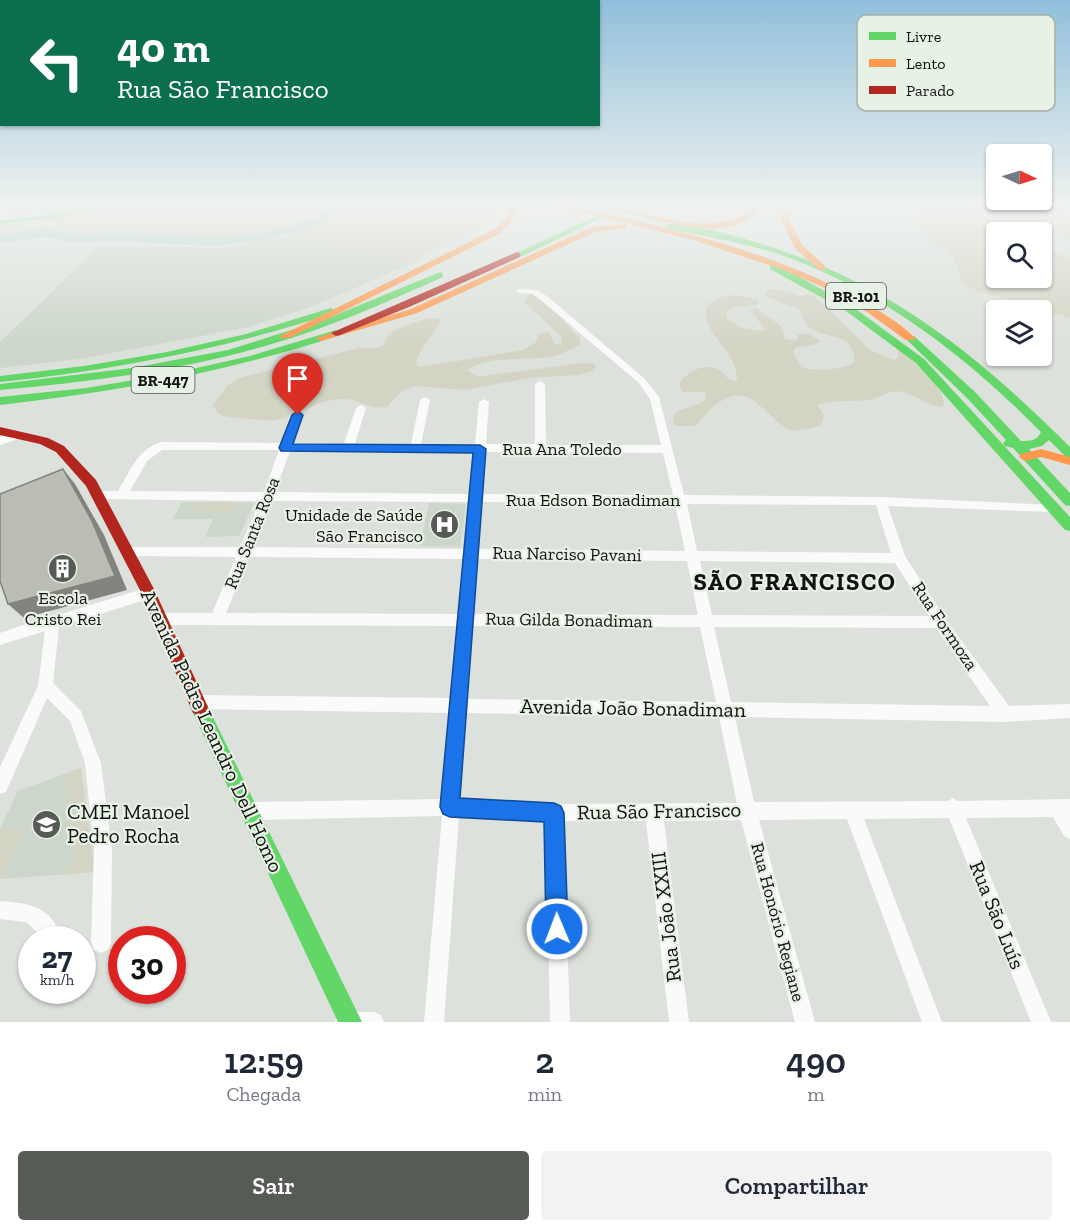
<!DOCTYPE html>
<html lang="pt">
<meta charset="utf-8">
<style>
body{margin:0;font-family:"Zilla Slab",serif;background:#f2f2f3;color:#1f2937;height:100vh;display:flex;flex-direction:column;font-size:22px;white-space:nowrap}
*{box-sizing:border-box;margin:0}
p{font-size:20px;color:#747a83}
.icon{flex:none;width:33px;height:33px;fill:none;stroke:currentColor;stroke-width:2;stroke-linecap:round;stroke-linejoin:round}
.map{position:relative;height:1022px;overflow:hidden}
.side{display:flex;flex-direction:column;background:#fff;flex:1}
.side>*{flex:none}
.hud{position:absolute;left:0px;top:0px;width:600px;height:126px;box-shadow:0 2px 4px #0004;background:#0b6e4f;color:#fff;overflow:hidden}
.needle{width:39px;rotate:94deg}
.controls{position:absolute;left:986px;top:144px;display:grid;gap:12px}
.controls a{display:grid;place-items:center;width:66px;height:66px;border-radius:6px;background:#fff;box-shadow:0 2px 4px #0004;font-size:30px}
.speed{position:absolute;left:18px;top:926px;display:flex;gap:12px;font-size:30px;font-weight:700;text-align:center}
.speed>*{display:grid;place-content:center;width:78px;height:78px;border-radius:50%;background:#fff;box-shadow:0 2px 4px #0004;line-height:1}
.speed small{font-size:15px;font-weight:400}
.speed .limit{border:9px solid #d22;background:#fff;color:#111}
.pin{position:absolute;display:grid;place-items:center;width:51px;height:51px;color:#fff;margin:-62px -26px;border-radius:50% 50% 50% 0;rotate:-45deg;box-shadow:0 0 6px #0007}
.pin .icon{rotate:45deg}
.me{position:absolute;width:66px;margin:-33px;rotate:359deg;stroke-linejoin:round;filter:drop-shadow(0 0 4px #0008)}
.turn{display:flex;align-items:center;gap:21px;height:126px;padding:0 18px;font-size:27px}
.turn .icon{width:78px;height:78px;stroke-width:2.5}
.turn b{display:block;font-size:42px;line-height:51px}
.eta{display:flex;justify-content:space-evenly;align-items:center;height:102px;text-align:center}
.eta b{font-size:36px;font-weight:600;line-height:42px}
.action{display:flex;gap:12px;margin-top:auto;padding:12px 18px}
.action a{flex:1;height:69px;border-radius:6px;background:#575b56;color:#fff;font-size:24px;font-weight:600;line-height:69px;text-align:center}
.action a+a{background:#f2f2f3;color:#1f2937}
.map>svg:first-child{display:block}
.built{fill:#ccd6ca}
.green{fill:#d4d4c5}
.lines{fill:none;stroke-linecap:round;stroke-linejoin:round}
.river{fill:#afd0c8;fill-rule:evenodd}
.street{fill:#fafafa;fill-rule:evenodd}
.fast{fill:#63d668;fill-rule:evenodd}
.slow{fill:#ff974d;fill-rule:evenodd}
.jam{fill:#b3261e;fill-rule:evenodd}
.shaded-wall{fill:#82847d}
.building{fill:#b9bdb3;stroke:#82847d;stroke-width:1.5}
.route{fill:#1a73e8;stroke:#114b97;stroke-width:1.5}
.labels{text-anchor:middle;stroke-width:4.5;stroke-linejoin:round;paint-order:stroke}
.shield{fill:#e7f1e5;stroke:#50564f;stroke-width:1.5}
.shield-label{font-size:16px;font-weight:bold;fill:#10130f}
.street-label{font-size:18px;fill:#10130f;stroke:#e7f1e5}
.poi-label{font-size:18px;fill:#10130f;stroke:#e7f1e5;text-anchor:end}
.near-street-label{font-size:21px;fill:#10130f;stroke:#e7f1e5}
.near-poi-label{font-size:21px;fill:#10130f;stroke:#e7f1e5;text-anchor:start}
.district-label{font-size:24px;font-weight:bold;letter-spacing:1.5px;fill:#10130f;stroke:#e7f1e5}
.key{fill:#e7f1e5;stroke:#a6aea5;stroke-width:1.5}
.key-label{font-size:16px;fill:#10130f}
</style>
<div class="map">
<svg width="1070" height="1022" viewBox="0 0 1070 1022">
<rect width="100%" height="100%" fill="#dce1db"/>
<g class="built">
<polygon points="287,236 415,262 311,307 248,327 80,359 0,368 0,342 98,247 176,246 176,247 221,248"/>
<polygon points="182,502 254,503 239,536 205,537 213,519 173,519"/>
<polygon points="429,503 466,504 460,547 420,546"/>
<polygon points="81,768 95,872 0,879 0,829 18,791"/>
</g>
<g class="green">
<polygon points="8,204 86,204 54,213 5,218"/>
<path d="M106,204H491L498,212C479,239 438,241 415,262L287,236L280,232L260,237L208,242L123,237H63L46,233L0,239V224L52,220Z"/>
<polygon points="916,204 1070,204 1070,238 1006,222 986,211 975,213 1007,232 996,232 996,278 1041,278 1041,247 1070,257 1070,318 969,288 963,283 953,257 932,241 910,219"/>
<path d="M768,289L781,290L800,296L813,294L870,350L894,360L898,358V350L903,352C915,364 949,390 943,407C927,406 918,396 903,392C890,389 884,397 872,399C854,403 836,399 819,404L818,406L824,416L821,425L813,428L792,431C762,418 753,377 715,405C707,411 702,420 695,426H675L673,419L676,412L701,403L706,398L705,392H682L679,384C686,372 706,360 720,371C726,375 727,380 736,381L737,378C736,370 734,362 729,355C721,341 703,327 706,309C715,291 744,294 759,301L757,305C747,308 735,305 726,311L727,319L741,328L763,331L765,329L750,310L757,308L782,327L785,339L797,341L798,334H809L821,341L817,344L796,348L793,352L801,367C813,372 846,370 855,361C853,332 829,340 812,329C804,325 802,317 799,309L767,297L764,292Z"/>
<path d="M533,292L557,313L580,339V346C570,348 564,354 554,356C529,361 488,355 467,370L476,376H483L582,363L594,364L596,367L594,371L577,375L529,378L466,390L415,386L402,391L387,407C371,410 358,399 342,399C318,400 299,414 276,420C270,421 227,418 222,415C217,413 215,409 213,405L227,386L239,378L359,348H378L383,345L389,334L400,327L429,318L441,319V322L421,350L415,365L420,367L523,350L535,343L540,334L548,331L555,344L560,345L562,342L561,336L525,303L529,293Z"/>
<polygon points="198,502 237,502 232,513 192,512"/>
<polygon points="81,768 95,872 58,875 75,863 65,774"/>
<polygon points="25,828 1,879 0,879 0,829"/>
</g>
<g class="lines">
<polygon class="river" points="333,204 346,204 318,224 260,241 222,245 188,245 123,241 72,242 46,237 0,243 0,235 46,229 72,234 123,233 222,237 259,234 310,220"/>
<g class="street">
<path d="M517,289L538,290L548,297L645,379L659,397L684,495L880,497L1057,505L1059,508L1053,512L888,506L905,556L945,618L1009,706L1070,704V718L1005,722L735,717L754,802L948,801L953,798L958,801L1070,799V839L1064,836L1053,817L966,818L1051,1022H1031L949,818L864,819L942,1022H922L847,819L759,820L815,1022H795L741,820L664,821L689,1022H669L646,821H563L570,1022H550L546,821L459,816L444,1022H424L442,816L249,820L243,817L240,811L243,805L249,802L444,799L451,713L196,709L191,707L188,702L191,697L196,695L452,698L459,626L162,625L157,623L155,619L157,615L162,613H212L236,557L127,556L123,555L121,551L123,547H240L260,501L97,499L91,495L97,491H118C130,471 138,449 161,442L282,443L293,415L298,412L303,415L293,443H344L356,408L361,405L366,408L355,443L411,444L420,400L425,397L430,400L421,444H475L479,402L484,399L489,402L486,444H535V384L540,381L545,384L546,445H661L650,399L639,383L542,301L533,294L517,293ZM162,450H279L264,492L130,491L147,461ZM290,451L415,453L475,452L471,494L275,492ZM485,452L663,453L673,495L482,494ZM272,501L470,502L466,549L253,547ZM482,502L675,504L685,551L478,549ZM687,504L876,505L891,553L697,551ZM249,557L465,559L460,614L226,613ZM478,559L687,561L698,615L474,614ZM700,561L895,563L929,616L712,615ZM473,626L700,627L716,702L468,699ZM714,627L936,628L990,706L731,702ZM467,713L719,717L737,803L554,804L460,799Z"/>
<polygon points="17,431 22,435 21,438 0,445 0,437"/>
<polygon points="149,587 154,589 156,593 154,597 59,627 53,683 81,711 101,763 112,851 111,943 108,950 101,953 94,950 91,943 94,851 85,763 70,721 47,698 6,792 0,794 0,767 38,686 45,631 0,645 0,633 53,615 55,616"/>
<path d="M0,901C22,903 47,904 57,928L54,935L47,938L40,935L26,922L0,919Z"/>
<polygon points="345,1012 374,1012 381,1015 384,1022 335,1022 338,1015"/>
</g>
<g class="fast">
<polygon points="90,204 103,204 60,218 0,224 0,220 59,214"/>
<polygon points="621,204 632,204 520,257 513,255"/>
<path d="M667,224C688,222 731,235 752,241C887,281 972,350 1070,447V458L1066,457L1049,440L1042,446L1029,449L1070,493V506L1065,505L1013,448L1005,446L1003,443L1006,440L967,398L905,338L906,336H914L975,392L1021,441C1030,441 1037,441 1041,432C968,358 886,294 787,257C748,243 707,237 667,228Z"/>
<polygon points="770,265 776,265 796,275 853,307 924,359 1070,517 1070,531 1065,530 916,363 846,311 770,269"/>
<path d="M440,272L443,273V277C385,303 326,329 265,346C179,371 89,382 0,390V384L132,368L228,350L326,319Z"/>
<path d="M331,308L336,311L334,313C225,349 114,370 0,382V376L84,366L167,352L246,334Z"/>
<path d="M336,330L341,333L340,335C229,372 116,392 0,405V397L86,388L170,374L250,356Z"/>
<polygon points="199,699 205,701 362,1022 338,1022 193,713 190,707 193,701"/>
</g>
<g class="slow">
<polygon points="505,204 513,204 516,216 499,234 289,338 281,338 280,336 493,230 508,216"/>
<path d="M548,204H564C665,227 767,249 859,299C877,310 900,322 915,338L914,340H906L867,312L825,288L781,269L690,239Z"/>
<path d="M746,204H754L757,212C728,240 677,226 643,217C633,215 620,213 611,208L615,206C655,216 712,237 749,211Z"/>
<polygon points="770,204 778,204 785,212 802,245 825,266 825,270 819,270 795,248 778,213"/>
<polygon points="623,224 626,224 626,228 595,232 417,313 321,341 316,338 411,309 590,228"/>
<polygon points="1041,449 1070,457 1070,465 1041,457 1025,461 1019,457 1021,454"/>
</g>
<g class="jam">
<polygon points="517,252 520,253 520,257 409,307 340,335 336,336 331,333"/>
<polygon points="0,427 48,438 64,446 96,480 154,589 208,707 205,713 199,715 193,713 142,594 86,486 56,452 40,444 0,435"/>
</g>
</g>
<polygon class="shaded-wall" points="63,469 75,484 104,535 127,590 24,618 8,604"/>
<polygon class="building" points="63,469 92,521 115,576 8,604 0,581 0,494"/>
<linearGradient id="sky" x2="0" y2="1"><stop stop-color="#91bfdb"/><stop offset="0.59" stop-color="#eff2ef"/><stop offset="1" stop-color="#eff2ef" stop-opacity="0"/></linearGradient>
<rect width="1070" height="347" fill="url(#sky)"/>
<polygon class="route" points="298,411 303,415 293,444 480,445 486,449 460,798 554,803 561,806 564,813 568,929 565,937 557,940 550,937 546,929 544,822 450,817 443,814 440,807 473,453 281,451 279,448 292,415"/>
<defs>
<symbol id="hospital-disc" viewBox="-11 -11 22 22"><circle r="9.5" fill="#575b56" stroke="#e7f1e5"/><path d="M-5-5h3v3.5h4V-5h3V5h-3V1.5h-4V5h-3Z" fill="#fff"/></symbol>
<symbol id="building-disc" viewBox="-11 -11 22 22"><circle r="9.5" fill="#575b56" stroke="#e7f1e5"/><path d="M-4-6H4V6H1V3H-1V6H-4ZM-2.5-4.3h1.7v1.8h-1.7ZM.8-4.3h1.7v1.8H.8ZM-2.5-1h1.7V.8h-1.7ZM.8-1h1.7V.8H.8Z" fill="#fff"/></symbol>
<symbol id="school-disc" viewBox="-11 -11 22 22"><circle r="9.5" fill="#575b56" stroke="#e7f1e5"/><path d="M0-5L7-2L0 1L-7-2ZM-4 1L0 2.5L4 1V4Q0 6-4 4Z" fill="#fff"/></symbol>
</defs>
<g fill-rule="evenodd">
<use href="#hospital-disc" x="428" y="508" width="33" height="33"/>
<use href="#building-disc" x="46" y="552" width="33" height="33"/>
<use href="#school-disc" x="30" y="808" width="33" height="33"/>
</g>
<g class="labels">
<g class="shield">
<rect x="826" y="283" width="60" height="26" rx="4.5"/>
<rect x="131.5" y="367" width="63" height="26" rx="4.5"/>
</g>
<g class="shield-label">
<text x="856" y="302">BR-101</text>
<text x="163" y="386">BR-447</text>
</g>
<g class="street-label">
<text x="562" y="455">Rua Ana Toledo</text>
<text x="593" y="506">Rua Edson Bonadiman</text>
<text transform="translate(252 533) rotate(-68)" y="6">Rua Santa Rosa</text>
<text transform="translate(567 554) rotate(1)" y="6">Rua Narciso Pavani</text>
<text transform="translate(569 620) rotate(1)" y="6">Rua Gilda Bonadiman</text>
<text transform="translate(945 626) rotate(56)" y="6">Rua Formoza</text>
<text transform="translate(778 922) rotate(75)" y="6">Rua Honório Regiane</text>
</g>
<g class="poi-label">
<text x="423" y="521">Unidade de Saúde<tspan x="423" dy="21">São Francisco</tspan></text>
<text x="63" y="604" text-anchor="middle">Escola<tspan x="63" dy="21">Cristo Rei</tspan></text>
</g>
<g class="near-street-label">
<text transform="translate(633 708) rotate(1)" y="7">Avenida João Bonadiman</text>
<text transform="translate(212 731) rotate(65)" y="7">Avenida Padre Leandro Dell Homo</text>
<text transform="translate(659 811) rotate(-1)" y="7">Rua São Francisco</text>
<text transform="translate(997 915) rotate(68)" y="7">Rua São Luís</text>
<text transform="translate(666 917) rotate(-97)" y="7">Rua João XXIII</text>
</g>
<g class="near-poi-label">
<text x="67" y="819">CMEI Manoel<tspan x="67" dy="24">Pedro Rocha</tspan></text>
</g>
<g class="district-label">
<text x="795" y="590">SÃO FRANCISCO</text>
</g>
</g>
<rect x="857" y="15" width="198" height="96" rx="9" class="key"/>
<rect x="869" y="32" width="27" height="8" fill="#63d668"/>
<rect x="869" y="59" width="27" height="8" fill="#ff974d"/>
<rect x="869" y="86" width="27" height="8" fill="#b3261e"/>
<g class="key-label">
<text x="906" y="42">Livre</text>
<text x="906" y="69">Lento</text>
<text x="906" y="96">Parado</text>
</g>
</svg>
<div class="controls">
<a><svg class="needle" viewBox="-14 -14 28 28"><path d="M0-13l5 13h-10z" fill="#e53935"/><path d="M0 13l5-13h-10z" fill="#747a83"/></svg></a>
<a><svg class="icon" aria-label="search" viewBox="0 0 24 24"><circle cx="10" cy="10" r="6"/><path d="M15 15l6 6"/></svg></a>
<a><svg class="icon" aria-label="layers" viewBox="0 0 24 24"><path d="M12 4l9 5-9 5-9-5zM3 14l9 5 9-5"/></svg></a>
</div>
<div class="speed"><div>27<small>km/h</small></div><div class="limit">30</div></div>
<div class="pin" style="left:298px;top:415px;background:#d93025"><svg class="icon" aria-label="arrive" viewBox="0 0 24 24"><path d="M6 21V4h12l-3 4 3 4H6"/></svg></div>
<svg class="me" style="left:557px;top:929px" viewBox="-20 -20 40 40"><circle r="17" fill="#1a73e8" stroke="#fff" stroke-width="3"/><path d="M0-11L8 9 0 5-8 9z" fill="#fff"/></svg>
<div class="hud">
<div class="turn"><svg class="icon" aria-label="left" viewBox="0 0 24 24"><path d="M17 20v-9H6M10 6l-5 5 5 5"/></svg><div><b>40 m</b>Rua São Francisco</div></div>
</div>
</div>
<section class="side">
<div class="eta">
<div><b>12:59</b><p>Chegada</p></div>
<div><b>2</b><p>min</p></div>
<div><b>490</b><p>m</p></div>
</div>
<div class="action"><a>Sair</a><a>Compartilhar</a></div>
</section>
